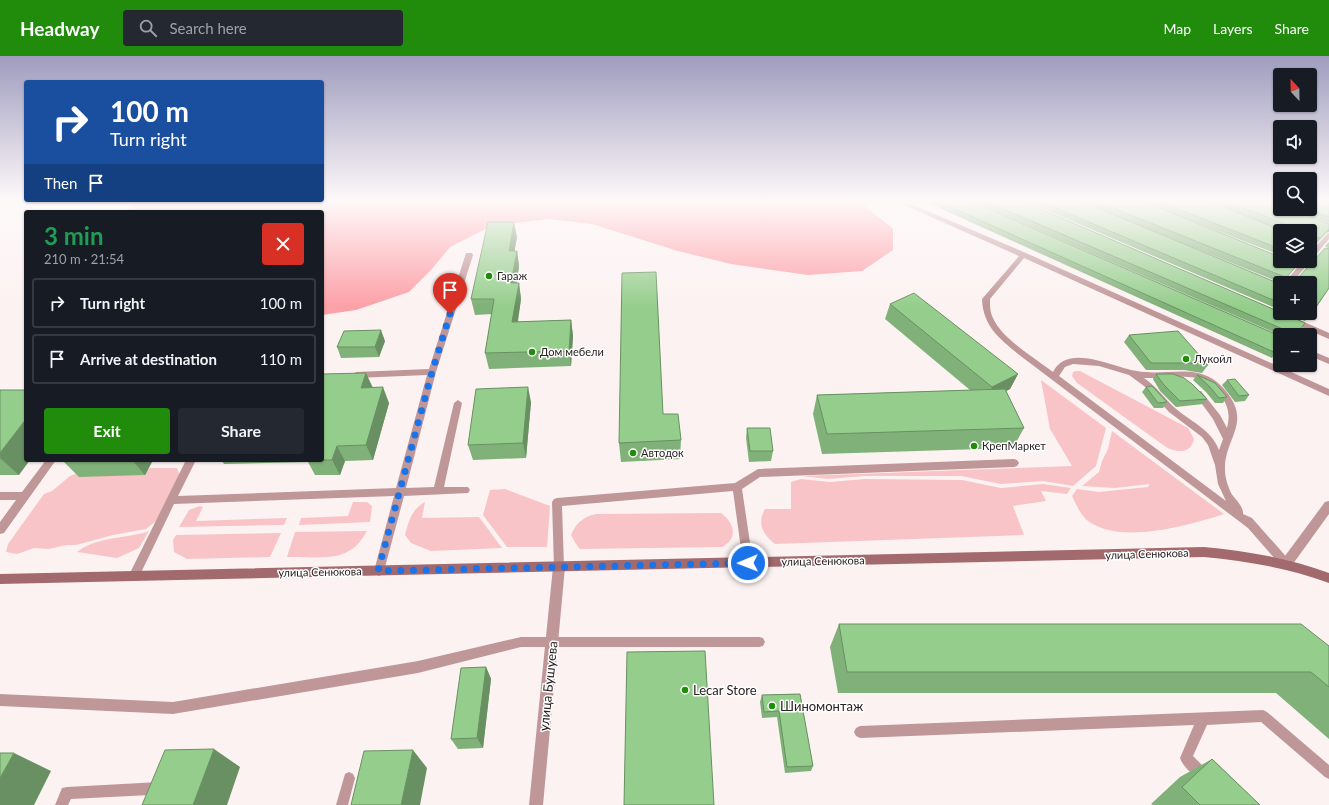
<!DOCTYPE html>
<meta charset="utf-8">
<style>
body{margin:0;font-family:Lato,sans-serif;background:#242831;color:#f1f3f6;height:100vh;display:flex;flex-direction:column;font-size:15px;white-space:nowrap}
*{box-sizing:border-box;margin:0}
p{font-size:13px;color:#9ea1a6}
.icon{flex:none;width:22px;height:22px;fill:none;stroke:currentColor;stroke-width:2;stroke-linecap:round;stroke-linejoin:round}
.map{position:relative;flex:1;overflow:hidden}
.side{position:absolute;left:24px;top:154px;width:300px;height:252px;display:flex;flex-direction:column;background:#171b24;border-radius:4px;box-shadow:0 1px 3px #0004}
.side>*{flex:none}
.hud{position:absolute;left:24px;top:24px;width:300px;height:122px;border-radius:4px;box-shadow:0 1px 3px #0004;background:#1a4fa0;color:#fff;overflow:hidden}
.needle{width:26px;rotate:338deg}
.tools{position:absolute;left:1273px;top:12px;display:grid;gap:8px}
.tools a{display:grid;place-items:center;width:44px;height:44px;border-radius:4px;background:#171b24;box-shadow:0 1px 3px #0004;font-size:20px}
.pin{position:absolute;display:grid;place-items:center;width:34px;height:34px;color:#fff;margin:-41px -17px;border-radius:50% 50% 50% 0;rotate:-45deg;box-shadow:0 0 4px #0007}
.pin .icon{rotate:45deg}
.me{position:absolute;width:44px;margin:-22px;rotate:269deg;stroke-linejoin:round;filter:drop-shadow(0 0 3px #0008)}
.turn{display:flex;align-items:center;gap:14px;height:84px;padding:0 20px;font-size:18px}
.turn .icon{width:52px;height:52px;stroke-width:2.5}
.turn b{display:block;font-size:28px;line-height:34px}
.then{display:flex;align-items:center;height:38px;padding:0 20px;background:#0003;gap:8px;font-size:15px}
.round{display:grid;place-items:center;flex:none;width:42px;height:42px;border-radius:4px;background:#242831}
.overview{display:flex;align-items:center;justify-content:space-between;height:68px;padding:0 20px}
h1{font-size:24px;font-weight:700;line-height:30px;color:#1e9e55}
.primary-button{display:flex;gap:8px;margin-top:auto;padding:8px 20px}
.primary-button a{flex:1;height:46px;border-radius:4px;background:#218c0c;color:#fff;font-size:16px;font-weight:700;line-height:46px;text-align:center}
.primary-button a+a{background:#242831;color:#f1f3f6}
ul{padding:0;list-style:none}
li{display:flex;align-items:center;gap:12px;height:50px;margin:0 8px 6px;padding:0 12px;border:2px solid #363941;border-radius:4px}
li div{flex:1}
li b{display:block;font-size:15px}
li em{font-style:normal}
header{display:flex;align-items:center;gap:24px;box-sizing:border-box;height:56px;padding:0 20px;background:#218c0c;color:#fff}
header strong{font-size:19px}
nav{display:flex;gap:22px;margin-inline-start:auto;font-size:14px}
.search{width:280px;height:36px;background:#242831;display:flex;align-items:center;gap:10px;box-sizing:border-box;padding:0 14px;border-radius:4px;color:#9ea1a6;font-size:15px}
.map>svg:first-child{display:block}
.green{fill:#f8c4c7}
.forest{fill:#fca1a8}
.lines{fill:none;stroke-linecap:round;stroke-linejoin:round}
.service{fill:#c09799;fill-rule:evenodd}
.minor{fill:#c09799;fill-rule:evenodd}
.secondary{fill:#a36a6e;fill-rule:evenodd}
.wall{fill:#80b178}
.shaded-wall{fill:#689062}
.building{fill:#95ce8c;stroke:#689062}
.route{stroke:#1a73e8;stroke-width:7;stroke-dasharray:0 12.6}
.poi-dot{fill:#218c0c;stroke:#fff;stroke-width:1.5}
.labels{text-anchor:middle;stroke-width:3;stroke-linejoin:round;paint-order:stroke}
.poi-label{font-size:11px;fill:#2a2121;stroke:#fff;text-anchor:start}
.street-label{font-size:11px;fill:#2a2121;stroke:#fff}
.near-street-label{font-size:13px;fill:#2a2121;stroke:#fff}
.near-poi-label{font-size:13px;fill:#2a2121;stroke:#fff;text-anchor:start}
</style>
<header>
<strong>Headway</strong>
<div class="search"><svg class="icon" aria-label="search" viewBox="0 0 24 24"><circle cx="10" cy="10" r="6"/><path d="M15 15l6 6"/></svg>Search here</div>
<nav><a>Map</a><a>Layers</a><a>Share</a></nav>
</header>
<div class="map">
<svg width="1329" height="749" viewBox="0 0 1329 749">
<rect width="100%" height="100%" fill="#fcf2f2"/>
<g class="green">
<path d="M1076,315H1080L1188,372L1194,383C1191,398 1177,397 1166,391L1077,327L1072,320L1073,316Z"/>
<polygon points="1041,324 1106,372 1096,410 1073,430 1043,425 1001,428 961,420 864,420 828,423 802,420 1072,410 1050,373"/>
<path d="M1112,375L1224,458C1190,469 1124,488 1091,467C1081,461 1077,450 1072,440L1077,433L1099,436L1148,431L1150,428L1115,432L1082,430L1099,416L1102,405L1108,393Z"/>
<polygon points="151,412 177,412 180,420 156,465 146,473 113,479 76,489 66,489 49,493 34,492 17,498 6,496 8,488 44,438 52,435 70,420 78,417 120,418"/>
<path d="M801,423L830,426L865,423L962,424L1001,432L1043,428L1071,432L1067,438L1041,435L1046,445L1013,450L1024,479L775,488C762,478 757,467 765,453H791V426Z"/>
<polygon points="505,433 550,450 547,491 507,491 483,459 490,434"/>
<polygon points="353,446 367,446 372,450 370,466 299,469 301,462 348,460"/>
<path d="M425,446L422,462L479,461L502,492L431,495L411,487L405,479C409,465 411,454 425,446Z"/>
<polygon points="200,450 203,451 196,465 287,462 284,469 179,471 189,454"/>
<path d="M721,457C734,467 739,482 722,491L580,493L576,488L571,479C576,467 583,461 596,458Z"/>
<path d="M149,475L139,492L117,502L77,496C98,480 126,483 149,475Z"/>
<path d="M367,475C349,509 321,500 287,501L295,476Z"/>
<polygon points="281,477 270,501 187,503 174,496 173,484 176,479"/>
</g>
<polygon class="forest" points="137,145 859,145 893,173 893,194 862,215 808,219 731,208 678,195 592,168 549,163 491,170 450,191 431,214 409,236 356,254 322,259 322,156 126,156"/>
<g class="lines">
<g class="service">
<path d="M895,145H904L1026,197L1329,333V340L1024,202L990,243C990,250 990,256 993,262C1002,283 1035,302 1053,316C1068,286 1114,312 1137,315C1170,321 1200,304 1225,334C1253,367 1224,382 1225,414C1225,422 1228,430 1231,437C1235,443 1244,451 1243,458L1252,462L1290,505L1291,508L1290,511L1286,513L1282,511L1248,472L1018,298C999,282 983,270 982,243L1019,200ZM1073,308L1099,310L1129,319L1148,333L1169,356L1202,381L1208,389L1215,409L1218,428L1226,445L1059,320L1065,311ZM1144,322C1161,323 1190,317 1205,325C1211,328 1217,335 1221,340C1229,351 1230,360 1227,372L1220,359L1201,335H1195L1194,337L1213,363L1223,383L1219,394C1211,373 1191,366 1175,352C1164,342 1156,330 1144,322Z"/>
<polygon points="1329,177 1329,183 1292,227 1284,227 1303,205 1310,205 1310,197 1327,178"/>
<polygon points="466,197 472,197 473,199 436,316 406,432 434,431 454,347 458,344 462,347 444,431 468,431 470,434 468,437 404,440 384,515 383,518 379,520 375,518 374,515 394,440 174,448 138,523 134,525 130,523 129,520 130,517 186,404 196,404 178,440 396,432 427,319 356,322 352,319 356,316 429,313"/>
<polygon points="1293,261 1329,277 1329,283 1290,266 1289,264"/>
<polygon points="1310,294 1329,302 1329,308 1310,300"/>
<polygon points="1014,403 1017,404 1019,407 1017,410 1014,411 760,421 742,433 753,507 752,510 748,512 744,510 743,507 733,435 562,450 564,511 563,514 559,516 555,514 554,511 552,446 554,443 557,442 735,427 758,413"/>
<polygon points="46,404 56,404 4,477 0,478 0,466 16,444 0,444 0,436 22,436"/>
<polygon points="521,581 759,581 763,582 765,586 763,590 759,591 521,591 418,617 173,658 0,650 0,638 173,646 418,605"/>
<path d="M1263,654L1267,656L1329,709V723L1325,721L1261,666L1207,669L1193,700L1208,715L1210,719L1208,723L1204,725C1195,722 1183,711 1180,702L1194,669L860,682L856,680L854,676L856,672L860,670Z"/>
<polygon points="349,716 353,718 355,722 348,749 336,749 345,718"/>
<polygon points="159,726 164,727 165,732 158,749 146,749 150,739 71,743 68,749 55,749 62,732 67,731"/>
</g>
<g class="minor">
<polygon points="1329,445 1329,458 1290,512 1286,513 1282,512 1280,508 1282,504 1325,446"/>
<polygon points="559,506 563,507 565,511 543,749 529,749 553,511 555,507"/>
</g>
<path class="secondary" d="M1204,491C1247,495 1288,502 1329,517V527C1288,512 1247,505 1204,501L0,528V518Z"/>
</g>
<g class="wall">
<polygon points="924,145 970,145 1276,297 1272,302"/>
<polygon points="971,145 1022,145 1298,277 1296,279 1280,279"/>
<polygon points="1025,145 1280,145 1280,153 1326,177 1317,187 1314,187 1313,192 1313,198 1310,202 1310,175 1280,175 1280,199 1156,151 1287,221 1288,223 1297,223 1328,192 1325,190 1329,186 1329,232 1310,260 1305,265 1286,257 1310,257 1310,227 1281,227 1084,147 1280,228 1280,254"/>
<polygon points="1329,145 1329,167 1290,153 1310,153"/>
<polygon points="517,181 514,195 517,195 519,210 517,227 519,227 521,243 518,266 571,264 573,280 571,310 489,313 485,297 492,258 475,259 471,243"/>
<polygon points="1293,205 1302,205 1299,207"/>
<polygon points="890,248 1018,318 1010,333 1006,335 1024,372 1013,392 822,398 813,358 817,339 970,334 885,263"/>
<polygon points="1129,279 1208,309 1202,317 1184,314 1146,314 1124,286"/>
<polygon points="385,285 379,301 341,302 337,291"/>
<polygon points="1156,318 1207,343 1203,348 1176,351 1160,335 1153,323"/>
<polygon points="1197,319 1227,341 1223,347 1215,347 1206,336 1193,324"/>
<polygon points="1227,324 1249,339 1245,345 1235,346 1222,329"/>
<polygon points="1146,331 1167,346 1163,352 1154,352 1142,336"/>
<polygon points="373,332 389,347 373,404 345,405 340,419 315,419 308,406 224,408 221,404 322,404"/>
<polygon points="0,334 19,419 0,419"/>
<polygon points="531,346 526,402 473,404 468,389"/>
<polygon points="663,358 681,384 680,403 621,406 619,387"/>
<polygon points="747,372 773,395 771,405 749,406 746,382"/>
<polygon points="62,404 153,404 145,419 79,421"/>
<polygon points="839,568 1329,590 1329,683 1276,637 838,637 830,591"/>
<polygon points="486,611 491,623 483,692 458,693 451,683"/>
<polygon points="800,638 813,710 811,715 785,717 777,661 762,662 760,646 762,639"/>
<polygon points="1212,703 1260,749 1153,749 1151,748 1180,721"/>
</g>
<g class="shaded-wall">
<polygon points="514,166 517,181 512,210 509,195"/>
<polygon points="1329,173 1329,176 1326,177 1317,187"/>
<polygon points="517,195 519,210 514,243 511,227"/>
<polygon points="519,227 521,243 515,281 512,266"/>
<polygon points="571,264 573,280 571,310 569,295"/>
<polygon points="381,274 385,285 379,301 375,291"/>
<polygon points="366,317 373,332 361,332"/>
<polygon points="1018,318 1010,333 985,346 992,331"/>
<polygon points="383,331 389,347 373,404 366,389"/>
<polygon points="528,331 531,346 526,402 523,387"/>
<polygon points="26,363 26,404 30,404 19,419 0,402 0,397"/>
<polygon points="337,390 345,405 340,419 332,404"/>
<polygon points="132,404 153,404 145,419"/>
<polygon points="486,611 491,623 483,692 477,682"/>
<polygon points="214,693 240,711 227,749 193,749"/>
<polygon points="413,694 427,712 420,749 401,749"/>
<polygon points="14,697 51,715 34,749 0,749 0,722"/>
</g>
<g class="building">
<polygon points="937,145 970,145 1280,280 1280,291 1276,297"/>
<polygon points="985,145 1022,145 1280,256 1280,257 1282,257 1305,267 1298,277 1291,275 1288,279 1285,279 1285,274"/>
<polygon points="1039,145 1081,145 1280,228 1280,247"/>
<polygon points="1096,145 1142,145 1280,201 1280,205 1289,205 1298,208 1287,221 1288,223 1297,223 1325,192 1329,193 1329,232 1310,260 1303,257 1310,257 1310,227 1286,227 1285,221"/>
<polygon points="1158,145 1209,145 1283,175 1280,175 1280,193"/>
<polygon points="1225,145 1270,145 1280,149 1280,153 1290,153 1329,168 1329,173 1321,182 1313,181 1313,186 1316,188 1313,192 1313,198 1310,198 1310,175 1284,175 1285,174 1285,168"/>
<polygon points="1310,145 1329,145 1329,161 1308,153 1310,153"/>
<polygon points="488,166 514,166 509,195 517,195 511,227 519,227 512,266 571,264 569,295 485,297 494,243 471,243"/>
<polygon points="656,216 663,358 678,358 681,384 619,387 622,217"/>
<polygon points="914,237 1018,318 992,331 890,248"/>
<polygon points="381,274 375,291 337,291 344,275"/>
<polygon points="1178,275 1208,309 1190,307 1151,307 1129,279"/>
<polygon points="366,317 361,332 383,331 366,389 337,390 332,404 322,404 322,318"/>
<polygon points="1156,318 1173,318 1184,322 1192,328 1207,343 1180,345 1164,329"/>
<polygon points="1197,319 1215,327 1227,341 1219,342 1210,331"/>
<polygon points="1235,323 1249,339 1239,340 1227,324"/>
<polygon points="1152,330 1167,346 1158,347 1146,331"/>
<polygon points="528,331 523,387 468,389 476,333"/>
<polygon points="1005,333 1024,372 827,378 817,339"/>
<polygon points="0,334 26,334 26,363 0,397"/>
<polygon points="747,372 770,372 773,395 750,395"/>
<polygon points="839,568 1301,568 1329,590 1329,631 1311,616 847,616"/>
<polygon points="705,595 714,749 624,749 627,596"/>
<polygon points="486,611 477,682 451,683 461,612"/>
<polygon points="800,638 813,710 787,711 779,655 764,656 762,639"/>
<polygon points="214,693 193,749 142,749 165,694"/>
<polygon points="413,694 401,749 351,749 364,695"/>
<polygon points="0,697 14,697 0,722"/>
<polygon points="1212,703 1260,749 1200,749 1182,731"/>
</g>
<linearGradient id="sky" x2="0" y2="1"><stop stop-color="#9f9cbf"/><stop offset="0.58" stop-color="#fef9f9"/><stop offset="1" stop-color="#fef9f9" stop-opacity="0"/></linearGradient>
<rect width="1329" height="250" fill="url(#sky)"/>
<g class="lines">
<polyline class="route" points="450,258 432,316 378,515 748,507"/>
</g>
<g class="poi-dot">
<circle cx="489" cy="220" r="4"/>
<circle cx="532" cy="296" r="4"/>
<circle cx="1186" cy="303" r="4"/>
<circle cx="974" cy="390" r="4"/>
<circle cx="633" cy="397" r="4"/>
<circle cx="685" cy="634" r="4"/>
<circle cx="772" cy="650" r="4"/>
</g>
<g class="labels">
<g class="poi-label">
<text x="497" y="224">Гараж</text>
<text x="540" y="300">Дом мебели</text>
<text x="1194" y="307">Лукойл</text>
<text x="982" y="394">КрепМаркет</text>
<text x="641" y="401">Автодок</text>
</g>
<g class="street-label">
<text transform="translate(1147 498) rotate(-2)" y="4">улица Сенюкова</text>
<text transform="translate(823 505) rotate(-1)" y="4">улица Сенюкова</text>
<text transform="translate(320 516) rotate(-1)" y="4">улица Сенюкова</text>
</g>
<g class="near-street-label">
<text transform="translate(548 630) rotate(-84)" y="5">улица Бушуева</text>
</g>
<g class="near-poi-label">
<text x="693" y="639">Lecar Store</text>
<text x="780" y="655">Шиномонтаж</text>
</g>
</g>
</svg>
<div class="tools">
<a><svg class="needle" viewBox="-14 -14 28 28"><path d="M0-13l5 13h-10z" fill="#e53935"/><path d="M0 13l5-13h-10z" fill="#9ea1a6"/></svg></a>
<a><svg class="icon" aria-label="sound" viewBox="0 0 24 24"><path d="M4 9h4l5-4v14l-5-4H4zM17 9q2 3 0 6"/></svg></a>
<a><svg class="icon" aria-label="search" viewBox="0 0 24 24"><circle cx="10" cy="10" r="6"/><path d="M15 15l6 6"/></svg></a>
<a><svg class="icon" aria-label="layers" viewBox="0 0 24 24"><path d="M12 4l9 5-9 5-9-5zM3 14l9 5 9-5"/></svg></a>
<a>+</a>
<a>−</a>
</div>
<div class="pin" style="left:450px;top:258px;background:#d93025"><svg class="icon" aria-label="arrive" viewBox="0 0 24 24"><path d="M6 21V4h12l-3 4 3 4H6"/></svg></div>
<svg class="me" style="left:748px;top:507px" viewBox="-20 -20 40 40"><circle r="17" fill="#1a73e8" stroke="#fff" stroke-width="3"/><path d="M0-11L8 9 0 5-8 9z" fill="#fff"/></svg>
<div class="hud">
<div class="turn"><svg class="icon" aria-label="right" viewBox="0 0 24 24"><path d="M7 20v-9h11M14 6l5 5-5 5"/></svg><div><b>100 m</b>Turn right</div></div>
<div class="then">Then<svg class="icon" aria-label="arrive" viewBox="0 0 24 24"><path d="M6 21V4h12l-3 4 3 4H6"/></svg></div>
</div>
<section class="side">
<div class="overview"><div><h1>3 min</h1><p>210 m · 21:54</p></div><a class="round" style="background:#d93025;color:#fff"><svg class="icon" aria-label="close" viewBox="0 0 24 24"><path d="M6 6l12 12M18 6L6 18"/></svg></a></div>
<ul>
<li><svg class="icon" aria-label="right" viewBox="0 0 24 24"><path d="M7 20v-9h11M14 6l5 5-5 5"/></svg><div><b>Turn right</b></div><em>100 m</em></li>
<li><svg class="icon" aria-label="arrive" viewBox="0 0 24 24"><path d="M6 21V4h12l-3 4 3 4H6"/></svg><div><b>Arrive at destination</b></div><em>110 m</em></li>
</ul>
<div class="primary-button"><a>Exit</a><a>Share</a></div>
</section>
</div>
